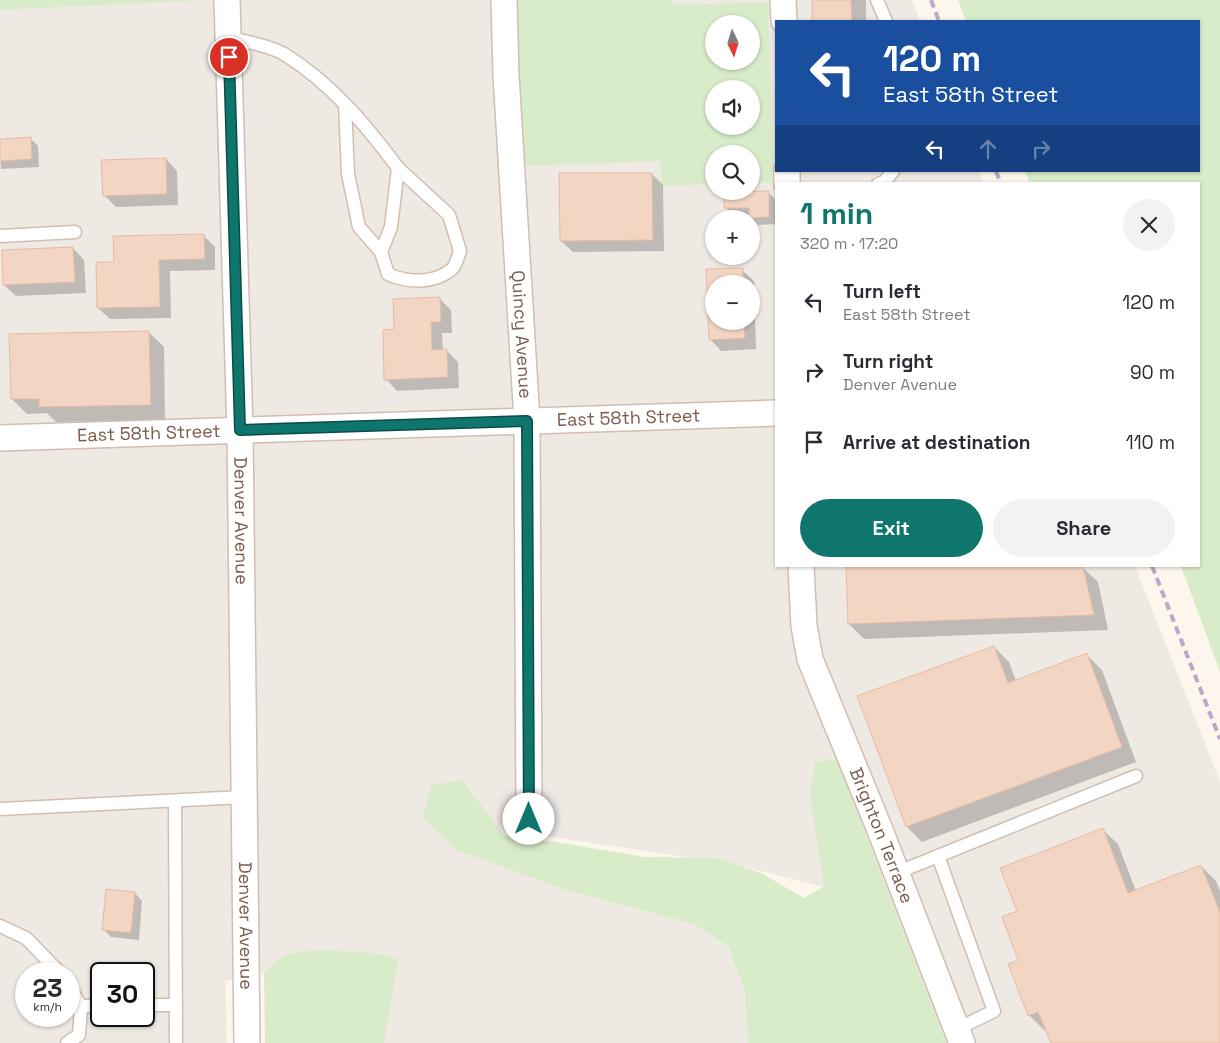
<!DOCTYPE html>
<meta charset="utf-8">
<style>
body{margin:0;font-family:"Space Grotesk",sans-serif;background:#f2f2f3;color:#2b2b33;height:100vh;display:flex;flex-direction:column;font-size:19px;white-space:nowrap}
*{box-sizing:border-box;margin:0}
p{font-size:16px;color:#7c7c81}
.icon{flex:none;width:28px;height:28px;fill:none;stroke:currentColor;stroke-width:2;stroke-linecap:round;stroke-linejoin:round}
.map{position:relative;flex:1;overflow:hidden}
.panel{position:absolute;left:775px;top:182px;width:425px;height:385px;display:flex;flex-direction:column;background:#fff;border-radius:0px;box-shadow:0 1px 4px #0004}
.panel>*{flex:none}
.banner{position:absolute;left:775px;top:20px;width:425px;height:152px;border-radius:0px;box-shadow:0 1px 4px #0004;background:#1a4fa0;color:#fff;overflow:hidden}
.needle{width:32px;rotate:176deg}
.controls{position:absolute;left:705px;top:15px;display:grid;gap:10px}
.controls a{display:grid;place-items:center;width:55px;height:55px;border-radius:50%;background:#fff;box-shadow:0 1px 4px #0004;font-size:25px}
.speed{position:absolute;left:15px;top:962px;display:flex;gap:10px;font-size:25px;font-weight:700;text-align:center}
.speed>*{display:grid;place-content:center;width:65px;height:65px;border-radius:50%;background:#fff;box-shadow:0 1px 4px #0004;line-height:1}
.speed small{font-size:12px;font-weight:400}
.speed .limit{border:2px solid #111;border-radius:8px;background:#fff;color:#111}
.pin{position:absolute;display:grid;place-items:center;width:42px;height:42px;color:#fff;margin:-21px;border:2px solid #fff;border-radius:50%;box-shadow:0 1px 5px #0007}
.me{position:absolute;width:55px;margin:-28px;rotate:0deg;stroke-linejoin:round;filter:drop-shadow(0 0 4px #0008)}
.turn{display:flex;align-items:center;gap:18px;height:105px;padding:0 25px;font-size:22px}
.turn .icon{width:65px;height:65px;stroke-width:2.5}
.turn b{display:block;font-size:35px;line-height:42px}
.lanes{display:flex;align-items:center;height:48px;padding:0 25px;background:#0003;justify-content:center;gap:25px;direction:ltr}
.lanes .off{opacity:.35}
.round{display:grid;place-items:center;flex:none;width:52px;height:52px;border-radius:26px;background:#f2f2f3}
.headline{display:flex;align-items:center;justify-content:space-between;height:85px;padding:0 25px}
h1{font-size:30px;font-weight:700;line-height:38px;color:#0f766e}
.cta{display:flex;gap:10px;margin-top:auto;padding:10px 25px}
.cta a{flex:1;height:58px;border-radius:30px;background:#0f766e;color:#fff;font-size:20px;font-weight:700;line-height:58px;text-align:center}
.cta a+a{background:#f2f2f3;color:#2b2b33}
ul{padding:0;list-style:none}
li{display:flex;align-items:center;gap:15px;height:70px;padding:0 25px}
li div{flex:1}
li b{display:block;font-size:19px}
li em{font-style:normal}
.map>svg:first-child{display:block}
.industrial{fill:#efe9e4;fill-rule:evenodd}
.green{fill:#d8ecc9;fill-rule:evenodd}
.shadow{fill:#0003;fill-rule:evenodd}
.building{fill:#f3d5c3;stroke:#e6bba3}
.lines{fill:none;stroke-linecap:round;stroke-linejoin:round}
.lane-casing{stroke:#d1beb0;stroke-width:15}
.street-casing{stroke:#d1beb0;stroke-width:28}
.lane{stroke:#fff;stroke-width:12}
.street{stroke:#fff;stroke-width:25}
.rail{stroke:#b9a8c9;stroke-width:4;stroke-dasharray:8 5;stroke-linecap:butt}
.route-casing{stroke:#0a4d48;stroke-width:12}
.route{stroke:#0f766e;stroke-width:9}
.labels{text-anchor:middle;stroke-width:4;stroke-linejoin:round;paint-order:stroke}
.street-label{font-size:18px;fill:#7a5c4d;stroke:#fffaf3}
</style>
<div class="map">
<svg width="1220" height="1043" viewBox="0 0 1220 1043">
<rect width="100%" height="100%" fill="#fdf6ec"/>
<path class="industrial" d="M0,0H912L920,21H776V171H979L984,184H776V566H1135L1220,782V1043H936L824,887L733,864L424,818L512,869L563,889L693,924L728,948L745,991L748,1043H384L399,959L358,951L331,950L297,952L275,961L264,973L225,981L227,1043H0ZM714,24H751V61H714ZM714,89H751V126H714ZM714,154H751V191H714ZM714,219H751V256H714ZM714,284H751V321H714ZM26,974H69V1016H26ZM101,974H144V1016H101Z"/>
<g class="green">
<polygon points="0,0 208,0 0,10"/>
<path d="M515,0H671L672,5L768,2L774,182L751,183V154H714V184L662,186L660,161L521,166ZM714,24H751V61H714ZM714,89H751V126H714Z"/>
<polygon points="958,0 1220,0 1220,672 1181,566 1199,566 1199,184 1030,184 1025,171 1199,171 1199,21 966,21"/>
<polygon points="837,759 946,1043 748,1043 745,991 728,947 693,924 563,889 457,850 423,817 431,785 462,780 505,836 556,842 645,857 717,858 761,873 804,898 824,886 810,795 815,762"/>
<path d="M331,950L366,952L399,958L384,1043H265L264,973C284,949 302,951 331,950Z"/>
</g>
<g class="shadow">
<polygon points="813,0 866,0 866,21 814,21"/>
<polygon points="30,138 38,146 39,167 1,169 0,140"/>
<polygon points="166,159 177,171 178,205 116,207 104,195"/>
<polygon points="652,174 663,185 664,251 573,252 561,241"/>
<polygon points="768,192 776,200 776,224 758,225 750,215 733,215 726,208"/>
<polygon points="203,235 215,247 215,270 170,271 171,318 110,319 98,308 115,263"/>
<polygon points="73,248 84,260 86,293 16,296 4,285"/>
<path d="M742,270L754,281L756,349L721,351L710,339L708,271ZM714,284H751V321H714Z"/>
<polygon points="439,298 451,310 452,333 442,333 443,351 446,350 458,362 459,388 397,391 386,379 396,330"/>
<polygon points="149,332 164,347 165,420 56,422 47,413 27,414 12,399"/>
<polygon points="1082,567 1098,582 1108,630 864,639 849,624"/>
<polygon points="994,647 1009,662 1016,681 1087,655 1102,670 1136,762 922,842 907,827"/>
<polygon points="1102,829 1118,844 1136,891 1201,866 1216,881 1220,891 1220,1043 1052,1043 1047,1030 1045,1031 1029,1015 1020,960 1019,912"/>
<polygon points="108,891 135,893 142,901 139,940 111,937 104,930"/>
</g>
<g class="building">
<polygon points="812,0 851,0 852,21 812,21"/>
<polygon points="31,137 32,159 0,161 0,139"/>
<polygon points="166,158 167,194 103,196 101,160"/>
<polygon points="559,173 652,173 653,240 560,241"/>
<polygon points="769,191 769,217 749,218 749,208 724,208 724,192"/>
<polygon points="204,234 205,259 159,260 160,307 97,308 96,262 114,262 113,236"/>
<polygon points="73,247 75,282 3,285 2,250"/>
<polygon points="743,268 743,284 714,284 714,321 744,321 745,338 709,340 706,269"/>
<polygon points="440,297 441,322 431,322 432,350 447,349 448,377 384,380 383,330 394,329 393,299"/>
<polygon points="149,331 151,405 39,407 39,399 11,399 9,334"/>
<polygon points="846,566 1083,566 1094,615 848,624"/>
<polygon points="994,646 1008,683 1087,653 1122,747 906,827 857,696"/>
<polygon points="1103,828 1128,893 1201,865 1220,912 1220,1043 1051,1043 1038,1012 1028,1016 1008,964 1018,960 1002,917 1017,911 1000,868"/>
<polygon points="106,889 135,892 131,933 102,930"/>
</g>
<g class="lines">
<defs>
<g id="lane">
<polyline points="877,0 886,21"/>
<path d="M228,37C245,42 269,45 284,54C331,83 366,125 398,168L391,227L381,252L388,274C408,283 434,284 452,269C456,265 458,257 460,251L449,215L398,168"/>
<polyline points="345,104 348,174 359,227 381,252"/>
<polyline points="878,184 884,182 893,171"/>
<polyline points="0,236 75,232"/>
<polyline points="175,801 176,1043"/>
<polyline points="0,809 244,797"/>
<polyline points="938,856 994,1011 957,1029"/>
<polyline points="896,873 1136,776"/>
<polyline points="0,926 26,938 61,974"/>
<polyline points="144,1005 176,1005"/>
<polyline points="81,1006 101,1006"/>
<polyline points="67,1043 79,1035 81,1006 69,986"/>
</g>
<g id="street">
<path id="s1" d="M227,0L240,430L247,1043"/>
<path id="s2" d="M504,0L506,75L527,421L529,819"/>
<polyline points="783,0 784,21"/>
<polyline points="787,171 787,184"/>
<path id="s3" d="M0,438L776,413"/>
<path id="s4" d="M801,566L804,626L810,659L880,830L962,1043"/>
</g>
</defs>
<use href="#lane" class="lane-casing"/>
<use href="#street" class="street-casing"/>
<use href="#lane" class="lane"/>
<use href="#street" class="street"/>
<g class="rail">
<polyline points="931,0 939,21"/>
<polyline points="996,171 1001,184"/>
<polyline points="1152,566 1220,739"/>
</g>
</g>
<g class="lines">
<defs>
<polyline id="route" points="229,57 240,430 527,421 529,819"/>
</defs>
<use href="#route" class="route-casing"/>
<use href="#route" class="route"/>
</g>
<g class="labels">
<g class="street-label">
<text dy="6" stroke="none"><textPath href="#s2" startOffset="335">Quincy Avenue</textPath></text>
<text dy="6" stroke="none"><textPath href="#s3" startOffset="629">East 58th Street</textPath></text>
<text dy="6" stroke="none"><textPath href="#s3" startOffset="149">East 58th Street</textPath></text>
<text dy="6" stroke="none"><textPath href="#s1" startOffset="521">Denver Avenue</textPath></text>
<text dy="6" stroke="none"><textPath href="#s4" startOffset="284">Brighton Terrace</textPath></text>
<text dy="6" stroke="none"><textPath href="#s1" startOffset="926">Denver Avenue</textPath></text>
</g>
</g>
</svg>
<div class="controls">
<a><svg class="needle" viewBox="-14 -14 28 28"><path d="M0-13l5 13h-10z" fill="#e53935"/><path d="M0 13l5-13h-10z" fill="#7c7c81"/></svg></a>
<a><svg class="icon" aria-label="sound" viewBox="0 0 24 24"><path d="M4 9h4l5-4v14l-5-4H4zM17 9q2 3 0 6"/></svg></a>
<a><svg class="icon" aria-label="search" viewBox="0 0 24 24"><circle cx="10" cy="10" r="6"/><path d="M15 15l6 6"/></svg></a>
<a>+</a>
<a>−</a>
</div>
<div class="speed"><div>23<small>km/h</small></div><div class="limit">30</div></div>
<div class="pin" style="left:229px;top:57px;background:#d93025"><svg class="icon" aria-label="arrive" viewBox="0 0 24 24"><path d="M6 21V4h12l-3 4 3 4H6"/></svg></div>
<svg class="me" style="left:529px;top:819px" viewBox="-20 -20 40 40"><circle r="19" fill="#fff"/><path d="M0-13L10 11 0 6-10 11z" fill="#0f766e"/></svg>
<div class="banner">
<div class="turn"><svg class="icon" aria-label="left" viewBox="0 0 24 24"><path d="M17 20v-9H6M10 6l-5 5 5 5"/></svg><div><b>120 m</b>East 58th Street</div></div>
<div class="lanes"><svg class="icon" aria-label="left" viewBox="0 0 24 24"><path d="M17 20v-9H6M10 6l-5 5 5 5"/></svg><svg class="icon off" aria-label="ahead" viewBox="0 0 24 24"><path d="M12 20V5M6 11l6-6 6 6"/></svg><svg class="icon off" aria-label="right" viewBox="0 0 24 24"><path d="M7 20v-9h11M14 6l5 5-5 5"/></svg></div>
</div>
<section class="panel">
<div class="headline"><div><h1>1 min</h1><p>320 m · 17:20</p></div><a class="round"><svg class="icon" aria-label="close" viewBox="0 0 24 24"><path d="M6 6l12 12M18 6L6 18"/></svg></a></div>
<ul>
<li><svg class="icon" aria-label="left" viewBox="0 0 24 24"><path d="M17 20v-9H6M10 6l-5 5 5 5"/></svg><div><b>Turn left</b><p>East 58th Street</p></div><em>120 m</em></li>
<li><svg class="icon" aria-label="right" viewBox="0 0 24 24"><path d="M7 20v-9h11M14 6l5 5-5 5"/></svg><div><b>Turn right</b><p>Denver Avenue</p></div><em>90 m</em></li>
<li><svg class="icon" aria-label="arrive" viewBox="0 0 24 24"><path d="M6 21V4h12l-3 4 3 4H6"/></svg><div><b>Arrive at destination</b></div><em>110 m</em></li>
</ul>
<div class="cta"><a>Exit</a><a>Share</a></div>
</section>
</div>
